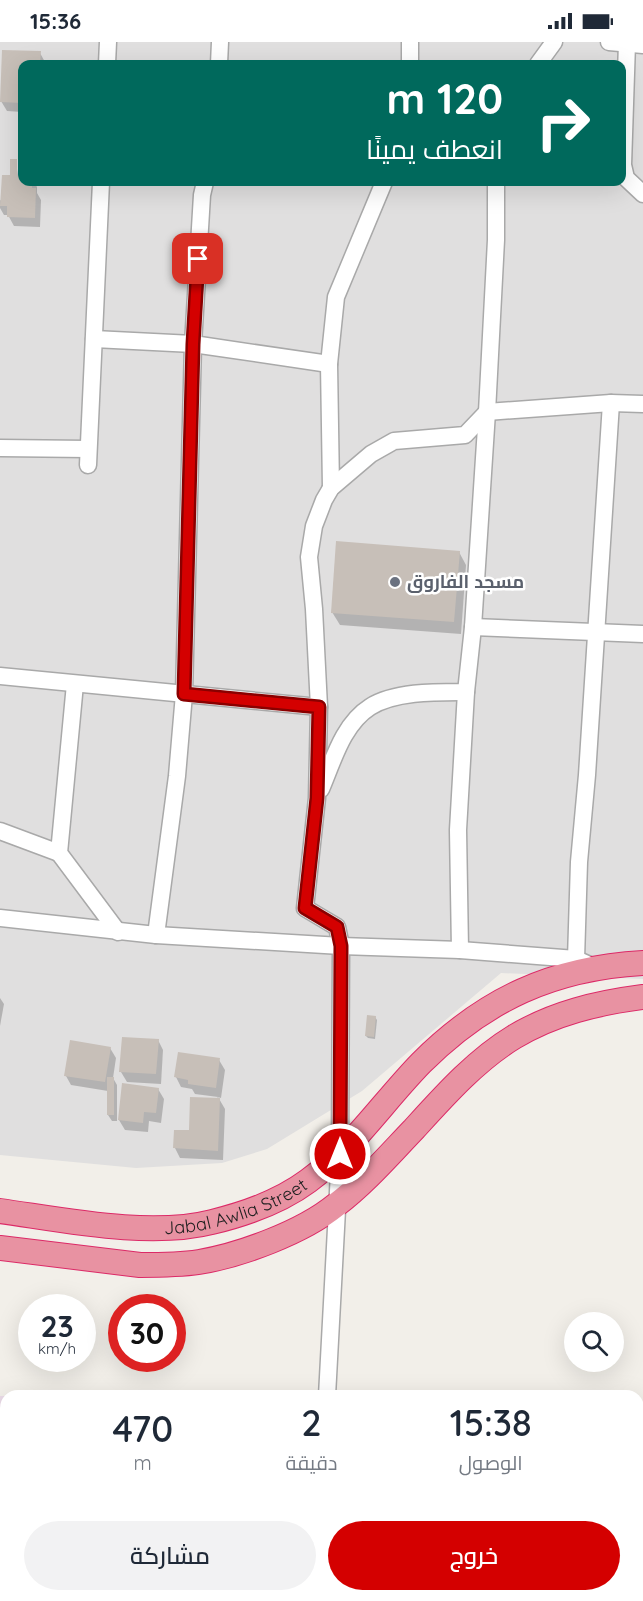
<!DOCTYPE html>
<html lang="ar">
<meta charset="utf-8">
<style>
body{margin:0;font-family:Quicksand,Cairo,sans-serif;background:#f2f2f3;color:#1f2937;direction:rtl;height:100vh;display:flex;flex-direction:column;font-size:22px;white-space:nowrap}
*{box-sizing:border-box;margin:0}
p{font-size:20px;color:#747a83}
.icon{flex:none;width:33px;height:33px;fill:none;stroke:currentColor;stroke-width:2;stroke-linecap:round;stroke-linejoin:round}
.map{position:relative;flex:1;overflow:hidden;direction:ltr}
.panel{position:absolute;left:0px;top:1348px;width:644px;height:212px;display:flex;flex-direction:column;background:#fff;border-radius:18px 18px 0 0;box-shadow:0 6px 24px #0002;direction:rtl}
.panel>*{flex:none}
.top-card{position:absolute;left:18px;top:18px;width:608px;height:126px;border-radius:12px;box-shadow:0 6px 24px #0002;direction:rtl;background:#00695c;color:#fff;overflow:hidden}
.tools{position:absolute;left:564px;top:1270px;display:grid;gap:12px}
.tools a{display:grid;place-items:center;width:60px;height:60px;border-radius:50%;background:#fff;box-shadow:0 6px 24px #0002;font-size:30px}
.speed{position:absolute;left:18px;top:1252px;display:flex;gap:12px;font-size:30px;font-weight:700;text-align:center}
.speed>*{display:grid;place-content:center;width:78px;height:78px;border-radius:50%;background:#fff;box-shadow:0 6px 24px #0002;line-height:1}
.speed small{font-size:15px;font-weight:400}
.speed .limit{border:9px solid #d22;background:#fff;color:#111}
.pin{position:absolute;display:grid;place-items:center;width:51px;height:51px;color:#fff;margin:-26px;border-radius:12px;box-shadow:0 3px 9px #0006}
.me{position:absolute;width:66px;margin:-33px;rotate:0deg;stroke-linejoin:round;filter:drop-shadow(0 0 4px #0008)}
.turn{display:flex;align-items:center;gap:21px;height:126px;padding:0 24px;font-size:27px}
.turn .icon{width:78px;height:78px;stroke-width:2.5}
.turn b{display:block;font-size:42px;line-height:51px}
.eta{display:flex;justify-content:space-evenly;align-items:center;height:102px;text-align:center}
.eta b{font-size:36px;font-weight:600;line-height:42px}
.action{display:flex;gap:12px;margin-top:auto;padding:12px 24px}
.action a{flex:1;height:69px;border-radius:36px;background:#d40000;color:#fff;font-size:24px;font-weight:600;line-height:69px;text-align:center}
.action a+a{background:#f2f2f3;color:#1f2937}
.status{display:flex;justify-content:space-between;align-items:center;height:42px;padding:0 30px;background:#fff;direction:ltr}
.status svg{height:16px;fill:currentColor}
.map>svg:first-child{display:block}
.residential{fill:#e0dfdf;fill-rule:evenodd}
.industrial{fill:#ebdbe8}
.shadow{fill:#0003}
.building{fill:#c7bfb8}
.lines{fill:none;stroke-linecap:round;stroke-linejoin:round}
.minor-casing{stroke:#a9a9a9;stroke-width:19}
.highway-casing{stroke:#dc2a67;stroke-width:26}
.minor{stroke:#fff;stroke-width:16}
.highway{stroke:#e892a2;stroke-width:24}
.route-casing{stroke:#8a0000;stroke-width:15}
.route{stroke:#d40000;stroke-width:10}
.worship-dot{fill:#6b7280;stroke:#fff;stroke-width:2}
.labels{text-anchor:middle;stroke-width:5;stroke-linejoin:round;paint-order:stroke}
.worship-label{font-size:18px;font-weight:bold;fill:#5b616d;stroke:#fff;text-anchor:start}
.street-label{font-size:18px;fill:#222;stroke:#fff}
</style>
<div class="status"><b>15:36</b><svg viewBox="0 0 49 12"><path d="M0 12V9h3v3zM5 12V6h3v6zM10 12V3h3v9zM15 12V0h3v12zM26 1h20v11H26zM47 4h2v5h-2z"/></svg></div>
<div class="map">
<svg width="643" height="1559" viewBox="0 0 643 1559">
<rect width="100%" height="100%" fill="#f2efe9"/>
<path class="residential" d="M0,0H643V937L501,931L362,1049L267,1107L222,1121L136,1126L0,1113ZM22,22H621V140H22Z"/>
<polygon class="industrial" points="0,1354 15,1354 6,1354 6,1554 638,1554 638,1394 643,1395 643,1559 0,1559"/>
<g class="shadow">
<polygon points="3,10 40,11 45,20 45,22 22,22 22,70 7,69 1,59"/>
<polygon points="16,119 18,135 22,135 22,140 34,140 37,145 37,151 41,158 40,185 14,184 8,173 4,173 0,166 0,158 2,159"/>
<polygon points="459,510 466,523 461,592 340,583 332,570"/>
<polygon points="0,956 4,962 0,984"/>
<polygon points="375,975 377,978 375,997 368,996 366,994"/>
<polygon points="158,998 163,1008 161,1042 127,1040 121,1030"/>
<polygon points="110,1006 116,1016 113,1036 117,1043 117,1079 112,1079 108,1073 108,1049 71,1043 66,1034"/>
<polygon points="219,1018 225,1028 221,1056 218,1055 225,1067 223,1118 180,1116 175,1106 218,1055 195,1052 192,1047 181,1045 176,1035"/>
<polygon points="158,1047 164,1057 161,1081 149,1079 148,1090 125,1088 119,1078"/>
<rect x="210" y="1554" width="10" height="5"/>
</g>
<g class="building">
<polygon points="2,8 41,9 40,22 22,22 22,61 0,60"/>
<polygon points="10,117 17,117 17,133 22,134 22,140 32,140 32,146 36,146 35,176 7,175 7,164 0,164 2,133 10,133"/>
<polygon points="336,499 460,509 454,580 331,571"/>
<polygon points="367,973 376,974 374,995 365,994"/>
<polygon points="122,995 159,997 156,1032 119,1030"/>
<polygon points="70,998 111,1005 105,1040 64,1034"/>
<polygon points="178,1010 220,1016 216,1046 188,1042 188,1038 174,1035"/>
<rect x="107" y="1035" width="7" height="38"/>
<polygon points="122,1041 159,1046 156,1071 144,1070 143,1081 118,1078"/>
<polygon points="190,1055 220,1056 218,1109 173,1106 174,1088 189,1088"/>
<rect x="237" y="1554" width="35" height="5"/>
</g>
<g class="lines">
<defs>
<g id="minor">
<polyline points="609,0 643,3"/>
<polyline points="627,1 623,123 626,136 643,152"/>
<polyline points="107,22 108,0"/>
<polyline points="219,22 220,0"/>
<polyline points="410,22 410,0"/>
<polyline points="538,22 554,0"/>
<polyline points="94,297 193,302 329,322"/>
<polyline points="0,406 88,407"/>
<polyline points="88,423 101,140"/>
<polyline points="331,446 329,322 336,255 384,140"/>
<polyline points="473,585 643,592"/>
<polyline points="0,634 319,665"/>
<polyline points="75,642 59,811 118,890"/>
<path d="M321,747C333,719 343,682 370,665C395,649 438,650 466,650L473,585L487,370L496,198V140"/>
<polyline points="0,789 59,811"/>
<polyline points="0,876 156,893 341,904 460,908 576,917 594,925"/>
<polyline points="156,893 177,734 184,652 193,302 202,153 205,140"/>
<polyline points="460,908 458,788 466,650"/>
<polyline points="576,917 579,820 587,733 611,361"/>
<polyline points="327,1354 340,1112 341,904 337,885 305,866 317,756 319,665 314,567 309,515 314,484 324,458 331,446 371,412 394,399 465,393 487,370 611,361 643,362"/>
<polyline points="319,1559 320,1554"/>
</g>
<g id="highway">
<path id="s1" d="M0,1169C64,1178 150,1196 212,1180C245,1172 281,1159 308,1139C352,1107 383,1060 421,1021C485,957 553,926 643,921"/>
<path d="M0,1206L140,1223C159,1223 179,1223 199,1220C241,1213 303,1190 336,1163C365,1141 389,1113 414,1087C444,1054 476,1018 514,995C554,971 597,961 643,955"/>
</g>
</defs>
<use href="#minor" class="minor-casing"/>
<use href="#highway" class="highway-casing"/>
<use href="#minor" class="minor"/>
<use href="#highway" class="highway"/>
</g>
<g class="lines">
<defs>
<polyline id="route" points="198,217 193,302 184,652 319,665 317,756 305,866 337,885 341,904 340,1112"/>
</defs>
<use href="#route" class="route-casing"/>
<use href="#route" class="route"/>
</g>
<circle class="worship-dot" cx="395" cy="540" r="6"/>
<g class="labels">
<g class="worship-label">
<text x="407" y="546">مسجد الفاروق</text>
</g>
<g class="street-label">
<text dy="6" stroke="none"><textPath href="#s1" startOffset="240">Jabal Awlia Street</textPath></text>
</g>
</g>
</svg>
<div class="tools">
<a><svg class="icon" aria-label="search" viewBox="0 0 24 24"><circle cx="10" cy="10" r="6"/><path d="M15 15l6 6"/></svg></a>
</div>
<div class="speed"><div>23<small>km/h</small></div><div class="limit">30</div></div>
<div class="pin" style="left:198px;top:217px;background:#d93025"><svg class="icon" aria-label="arrive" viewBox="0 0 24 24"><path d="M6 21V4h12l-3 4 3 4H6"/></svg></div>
<svg class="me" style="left:340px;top:1112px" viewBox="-20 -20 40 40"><circle r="17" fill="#d40000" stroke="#fff" stroke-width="3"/><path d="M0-11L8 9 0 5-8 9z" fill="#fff"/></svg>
<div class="top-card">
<div class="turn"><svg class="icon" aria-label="right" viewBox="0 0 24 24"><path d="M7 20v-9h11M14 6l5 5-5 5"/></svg><div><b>120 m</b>انعطف يمينًا</div></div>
</div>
<section class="panel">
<div class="eta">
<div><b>15:38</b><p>الوصول</p></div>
<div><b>2</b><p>دقيقة</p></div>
<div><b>470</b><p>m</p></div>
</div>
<div class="action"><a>خروج</a><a>مشاركة</a></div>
</section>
</div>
